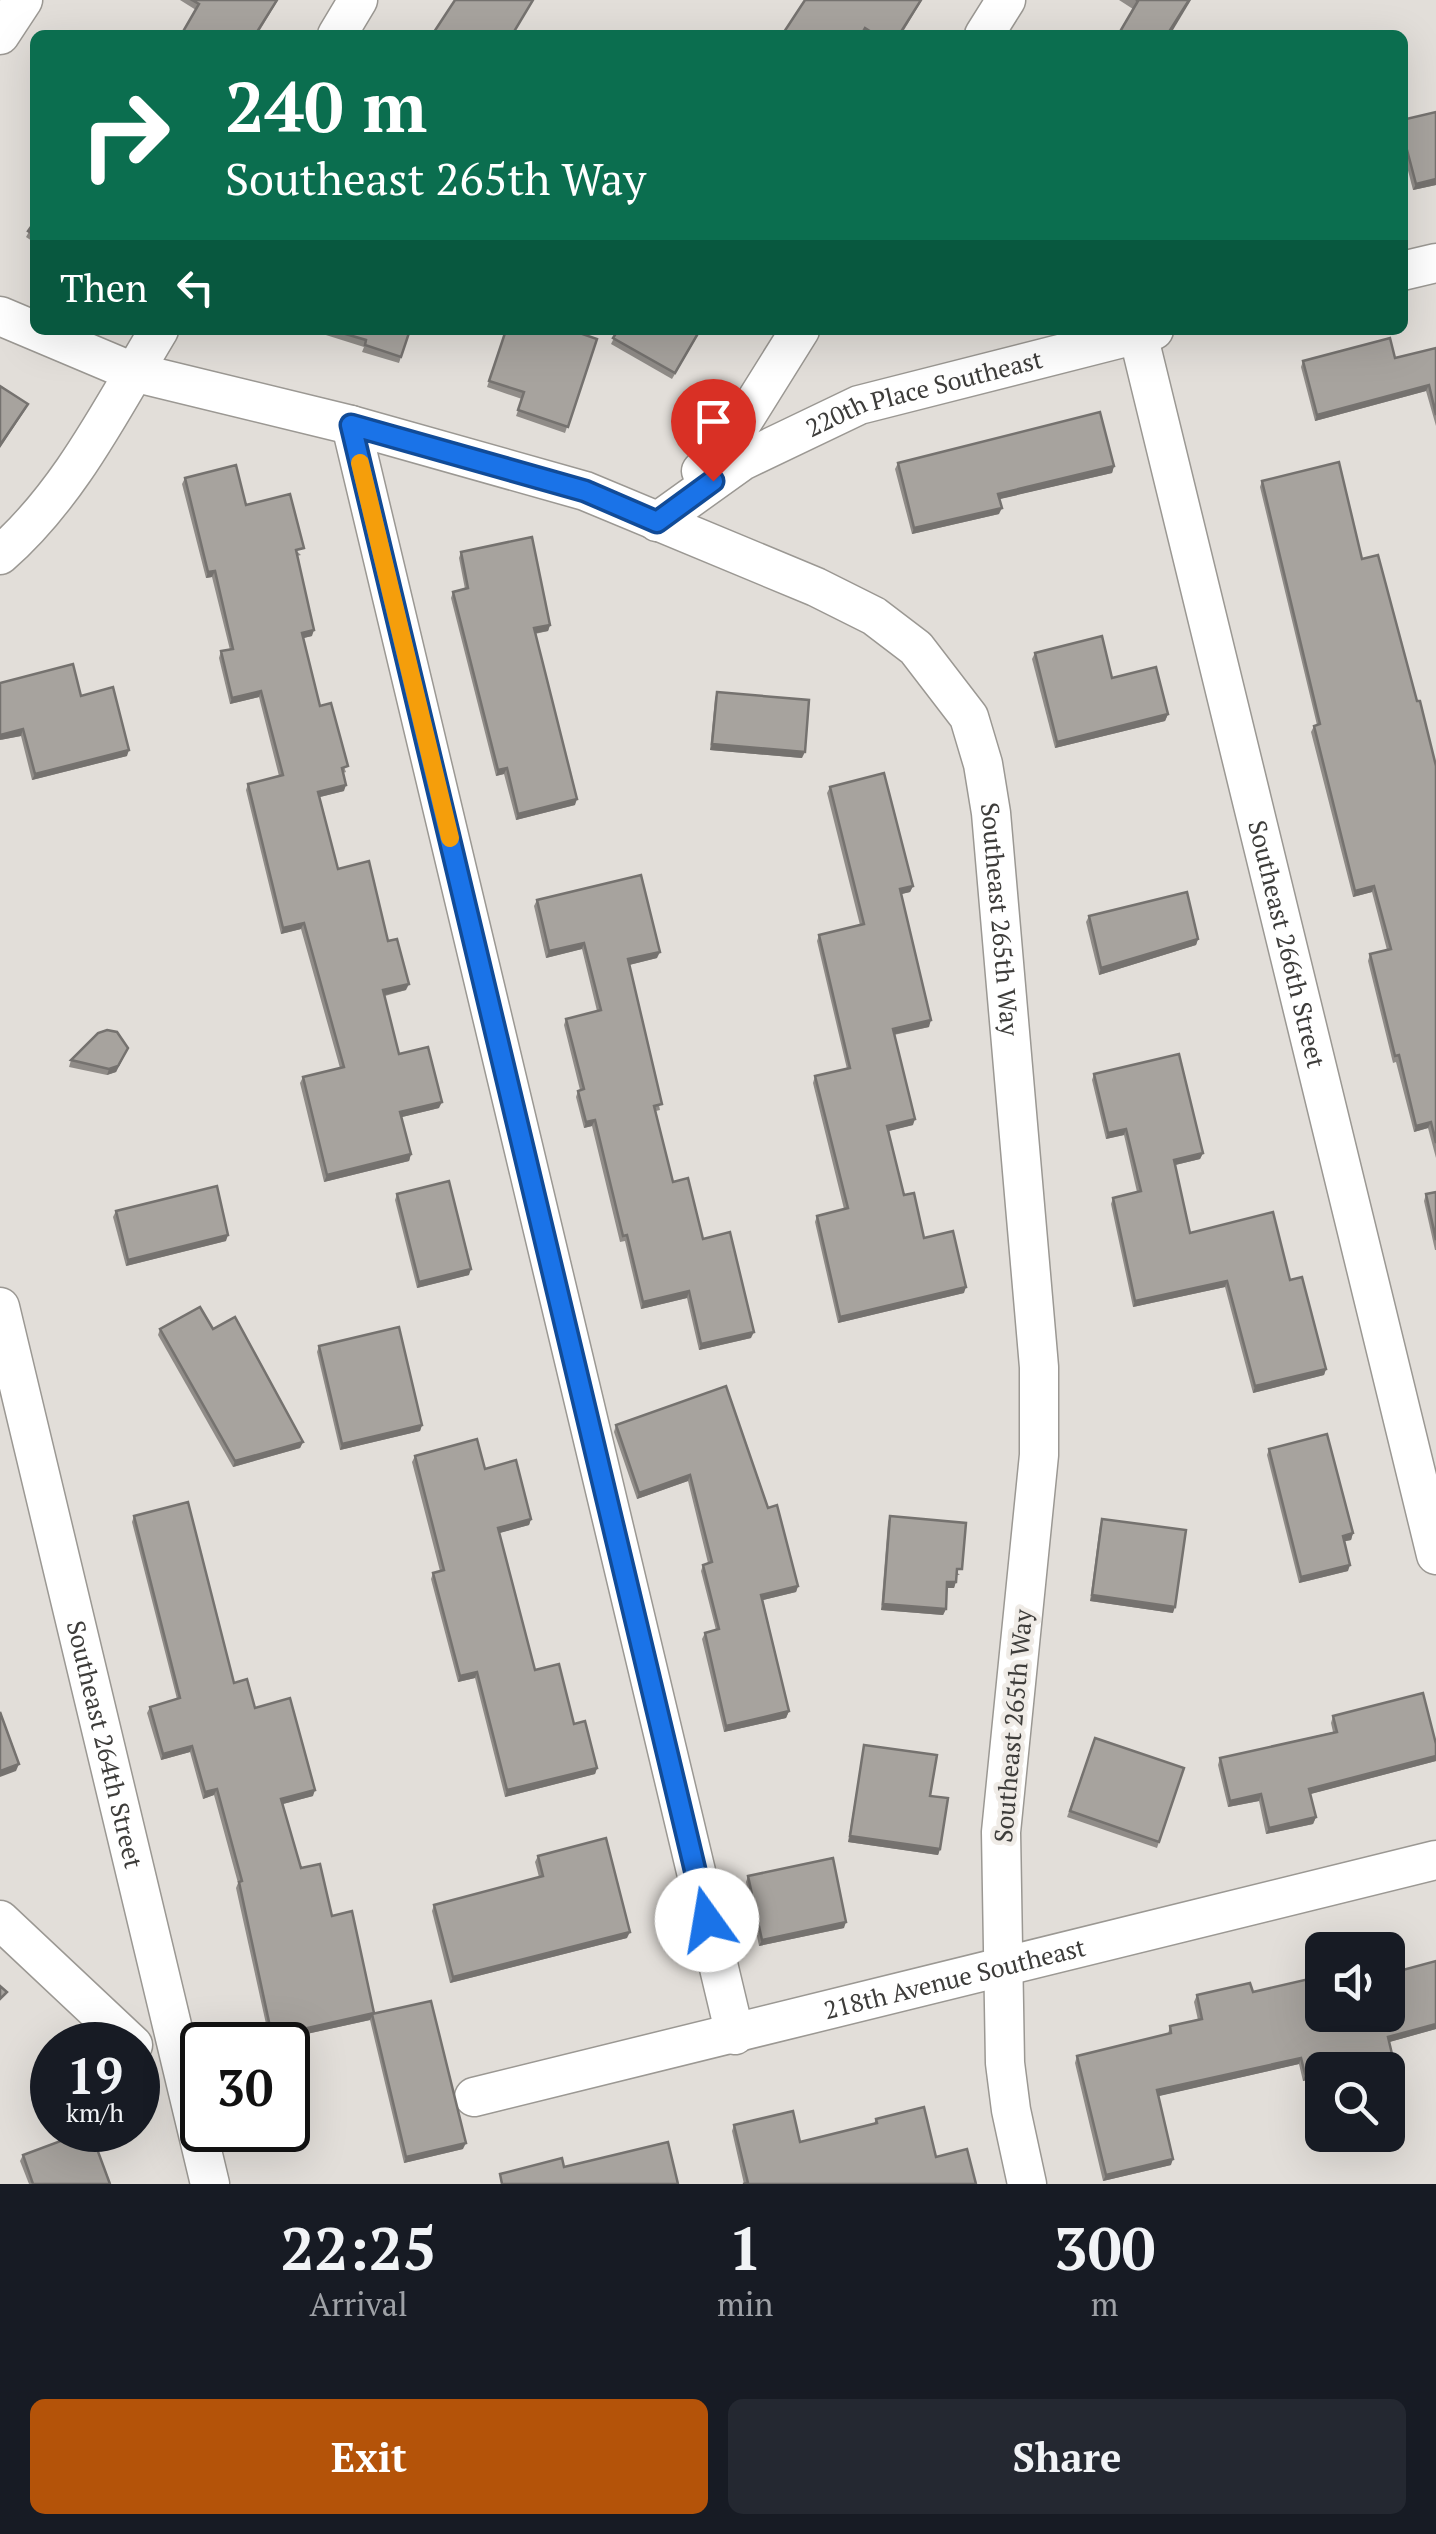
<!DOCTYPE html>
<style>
body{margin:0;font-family:"PT Serif",serif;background:#242831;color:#f1f3f6;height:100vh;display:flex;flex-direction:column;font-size:38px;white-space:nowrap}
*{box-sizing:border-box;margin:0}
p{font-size:32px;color:#9ea1a6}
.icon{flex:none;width:55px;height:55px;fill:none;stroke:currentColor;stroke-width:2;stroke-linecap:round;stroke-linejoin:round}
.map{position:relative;height:2184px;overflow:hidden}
.sheet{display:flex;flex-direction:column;background:#171b24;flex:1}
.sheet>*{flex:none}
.top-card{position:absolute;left:30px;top:30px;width:1378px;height:305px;border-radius:15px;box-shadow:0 10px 40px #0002;background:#0b6e4f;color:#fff;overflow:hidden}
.buttons{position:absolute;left:1305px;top:1932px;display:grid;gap:20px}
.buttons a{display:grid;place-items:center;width:100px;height:100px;border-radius:15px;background:#171b24;box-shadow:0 10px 40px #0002;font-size:50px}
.speed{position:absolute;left:30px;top:2022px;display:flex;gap:20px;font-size:50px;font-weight:700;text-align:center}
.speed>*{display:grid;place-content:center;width:130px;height:130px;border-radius:50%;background:#171b24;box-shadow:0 10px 40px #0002;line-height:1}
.speed small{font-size:25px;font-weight:400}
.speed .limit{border:5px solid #111;border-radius:15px;background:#fff;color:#111}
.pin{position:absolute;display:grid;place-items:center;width:85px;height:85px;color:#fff;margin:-102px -42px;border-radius:50% 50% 50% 0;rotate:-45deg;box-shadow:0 0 10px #0007}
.pin .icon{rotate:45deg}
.me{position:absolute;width:110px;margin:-55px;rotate:347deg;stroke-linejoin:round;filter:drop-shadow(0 0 8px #0008)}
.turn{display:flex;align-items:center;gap:35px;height:210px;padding:0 30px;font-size:45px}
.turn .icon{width:130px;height:130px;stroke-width:2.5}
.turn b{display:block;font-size:70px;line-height:85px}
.then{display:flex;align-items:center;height:95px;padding:0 30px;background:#0003;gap:20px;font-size:38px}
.eta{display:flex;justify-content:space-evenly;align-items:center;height:170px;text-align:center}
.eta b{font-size:60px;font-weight:700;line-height:70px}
.button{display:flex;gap:20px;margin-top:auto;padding:20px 30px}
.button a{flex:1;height:115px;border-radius:15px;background:#b45309;color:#fff;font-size:40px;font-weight:700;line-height:115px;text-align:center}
.button a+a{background:#242831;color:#f1f3f6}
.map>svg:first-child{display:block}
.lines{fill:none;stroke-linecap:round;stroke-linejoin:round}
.street-casing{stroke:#9b9893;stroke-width:41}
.street{stroke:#fff;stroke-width:38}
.wall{fill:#908c88}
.shaded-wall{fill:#75726f}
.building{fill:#a7a39e;stroke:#75726f;stroke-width:2.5}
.route-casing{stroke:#114b97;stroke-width:25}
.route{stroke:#1a73e8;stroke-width:18}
.slow{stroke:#f59e0b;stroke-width:18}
.labels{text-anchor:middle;stroke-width:9;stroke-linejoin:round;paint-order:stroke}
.street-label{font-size:25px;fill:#3d3c3a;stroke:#efebe6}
</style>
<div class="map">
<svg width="1436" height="2184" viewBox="0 0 1436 2184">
<rect width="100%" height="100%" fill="#e2ded9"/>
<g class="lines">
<defs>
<g id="street">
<polyline points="0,35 23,0"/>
<polyline points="337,35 358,0"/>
<polyline points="984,35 1006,0"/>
<polyline points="1402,271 1436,263"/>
<path id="s1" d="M0,316L133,372L351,425L585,491L816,587L874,616L916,648L969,717L983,764L991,813L1039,1367V1455L1001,1832L1005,2063L1011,2110L1027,2184"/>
<path id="s2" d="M1138,334L1436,1555"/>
<polyline points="351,425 735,2035"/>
<polyline points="701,471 735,434 800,330"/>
<path id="s3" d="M657,522L742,461L859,405L1154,330"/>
<path d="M0,555C69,495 112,408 159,330"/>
<path id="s4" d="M0,1307L210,2184"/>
<polyline points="0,1920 133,2045"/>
<path id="s5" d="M474,2097L1436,1860"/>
</g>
</defs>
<use href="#street" class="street-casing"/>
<use href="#street" class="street"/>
</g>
<g class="wall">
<polygon points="180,0 278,0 257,35 181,35 196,10"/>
<polygon points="922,0 901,35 782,35"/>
<polygon points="1119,0 1191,0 1133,9"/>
<polygon points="1436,112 1436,185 1413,190 1402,147 1402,120"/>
<polygon points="35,221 35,243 26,237"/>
<polygon points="310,330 410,330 399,363 362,352 364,347"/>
<polygon points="506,330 597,339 565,433 516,416 522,399 487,387"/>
<polygon points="618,330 701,330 672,379 611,344"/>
<polygon points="1436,348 1436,426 1426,391 1315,421 1301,367 1303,361 1395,358"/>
<polygon points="898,463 1114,466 1112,473 999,499 999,514 912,534 895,469"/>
<polygon points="185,478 246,505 301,555 297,556 312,636 303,638 320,706 346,772 343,773 344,791 320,797 338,869 388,941 406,990 385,996 399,1054 439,1108 402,1117 411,1154 409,1161 324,1182 300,1083 303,1077 340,1068 301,929 281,934 246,790 248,784 279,776 259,697 230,704 219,658 221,651 230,650 212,577 206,578 182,484"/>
<polygon points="1262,481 1362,559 1417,701 1436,766 1436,1158 1428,1128 1414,1132 1396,1062 1393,1063 1368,961 1370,954 1387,950 1372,892 1353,897 1311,732 1314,726 1317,725 1260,487"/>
<polygon points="461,552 550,625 548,631 535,634 575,805 516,820 504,774 496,776 451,598 453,592 465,589 459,558"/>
<polygon points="1035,653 1112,678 1168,714 1165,721 1055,748 1032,659"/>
<polygon points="717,692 802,758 710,750 715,698"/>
<polygon points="81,696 127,756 32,780 21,736 0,740"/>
<polygon points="830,787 913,886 910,892 901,894 929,1027 894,1035 913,1125 888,1131 904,1195 924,1238 964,1293 838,1323 815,1222 817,1216 844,1209 813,1083 815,1076 847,1069 817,941 819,935 860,925 827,793"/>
<polygon points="537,900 657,958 629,965 660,1110 656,1111 673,1182 751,1338 699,1350 687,1298 641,1309 625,1241 620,1242 592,1126 584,1128 576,1097 578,1091 580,1090 564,1025 566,1019 597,1011 582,949 546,958 534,906"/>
<polygon points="1089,916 1198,939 1196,945 1099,975 1086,922"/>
<polygon points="128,1048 116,1072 107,1075 69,1067 71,1060"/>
<polygon points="1094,1074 1203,1153 1200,1159 1175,1165 1190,1233 1290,1280 1326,1369 1324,1375 1253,1393 1225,1287 1133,1307 1111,1204 1113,1198 1137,1192 1124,1135 1106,1139 1092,1080"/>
<polygon points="1436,1192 1436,1250 1435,1250 1424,1201 1426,1194"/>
<polygon points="397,1194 469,1275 417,1288 395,1200"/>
<polygon points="116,1211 226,1241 126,1266 113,1217"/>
<polygon points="160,1329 213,1329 303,1442 300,1448 233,1467 158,1335"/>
<polygon points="319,1346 422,1425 420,1431 340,1450 317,1352"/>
<polygon points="616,1425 768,1508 798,1586 796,1592 763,1600 789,1711 786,1718 724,1732 702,1639 705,1633 716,1630 701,1571 703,1565 708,1563 688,1481 637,1499 614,1432"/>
<polygon points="1269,1449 1353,1533 1351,1540 1345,1541 1348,1571 1299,1583 1267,1455"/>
<polygon points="415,1456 485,1469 531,1519 529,1525 499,1533 535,1670 574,1724 597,1768 595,1774 505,1797 475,1678 458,1682 431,1579 433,1573 440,1571 412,1462"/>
<polygon points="134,1516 234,1683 255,1708 313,1796 283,1804 301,1868 332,1916 374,2013 463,2149 404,2163 370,2020 270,2042 236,1888 238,1883 214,1795 203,1799 190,1752 161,1760 147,1713 150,1707 177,1699 132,1522"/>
<polygon points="890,1516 960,1575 957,1575 954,1588 947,1588 946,1609 943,1615 881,1610 888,1522"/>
<polygon points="1102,1519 1173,1613 1090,1601 1100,1525"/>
<polygon points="1333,1716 1436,1761 1310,1794 1316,1817 1313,1824 1266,1834 1259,1801 1228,1807 1218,1765 1220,1758 1333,1732 1331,1723"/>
<polygon points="1095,1738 1184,1768 1157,1848 1067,1817"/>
<polygon points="864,1745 930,1796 940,1849 938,1855 848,1842"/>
<polygon points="538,1856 627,1938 450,1983 432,1911 434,1905 539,1877 535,1862"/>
<polygon points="748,1876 844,1928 759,1946 746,1882"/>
<polygon points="1436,1961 1436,2029 1389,2042 1392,2054 1390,2060 1322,2070 1322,2076 1303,2081 1299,2064 1158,2096 1171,2165 1103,2181 1075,2063 1077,2056 1168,2034 1170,2026 1198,2020 1194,2002 1197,1995 1253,1992 1322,2015"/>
<polygon points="876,2119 936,2157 744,2184 732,2131 734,2125 800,2142 874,2124"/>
<polygon points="23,2155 110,2184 29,2184 20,2161"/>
</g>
<g class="shaded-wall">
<polygon points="1189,0 1191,0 1170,35 1167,35"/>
<polygon points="1436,179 1436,185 1413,190 1416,184"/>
<polygon points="1429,385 1426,391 1315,421 1317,415"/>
<polygon points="28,404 25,410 0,448 0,445"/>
<polygon points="1114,466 1112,473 996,500 998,494"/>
<polygon points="1002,508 999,514 912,534 914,528"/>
<polygon points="215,571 212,577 206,578 208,572"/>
<polygon points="550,625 548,631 531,634 534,628"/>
<polygon points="314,630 312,636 300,639 302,633"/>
<polygon points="261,691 259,697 230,704 232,698"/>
<polygon points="1168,714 1165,721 1055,748 1057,742"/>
<polygon points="23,729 21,736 0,740 0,735"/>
<polygon points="712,744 805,752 802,758 710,750"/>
<polygon points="129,750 127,756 32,780 35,774"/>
<polygon points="507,768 504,774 496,776 498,770"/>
<polygon points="346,785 344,791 316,798 318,792"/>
<polygon points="577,799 575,805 516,820 518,814"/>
<polygon points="913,886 910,892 898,895 900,889"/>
<polygon points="1374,886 1372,892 1353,897 1355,891"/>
<polygon points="304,923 301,929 281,934 283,928"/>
<polygon points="1198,939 1196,945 1099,975 1101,968"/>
<polygon points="584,943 582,949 546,958 549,951"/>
<polygon points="660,952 657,958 625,966 628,959"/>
<polygon points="409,984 406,990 381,996 383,990"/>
<polygon points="931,1020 929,1027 891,1035 893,1029"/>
<polygon points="128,1048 116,1072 107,1075 109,1069"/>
<polygon points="442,1102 439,1108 398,1118 400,1112"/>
<polygon points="915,1119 913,1125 885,1132 887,1126"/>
<polygon points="595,1120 592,1126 584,1128 586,1122"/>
<polygon points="1431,1122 1428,1128 1414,1132 1416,1126"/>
<polygon points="1126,1129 1124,1135 1106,1139 1108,1133"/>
<polygon points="1203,1153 1200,1159 1171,1166 1174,1160"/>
<polygon points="411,1154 409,1161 324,1182 327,1175"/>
<polygon points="228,1235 226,1241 126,1266 128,1260"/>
<polygon points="471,1269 469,1275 417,1288 419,1282"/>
<polygon points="1227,1281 1225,1287 1133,1307 1135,1301"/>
<polygon points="966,1287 964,1293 838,1323 840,1317"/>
<polygon points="689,1291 687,1298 641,1309 643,1302"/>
<polygon points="754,1332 751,1338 699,1350 701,1344"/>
<polygon points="1326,1369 1324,1375 1253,1393 1255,1386"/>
<polygon points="422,1425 420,1431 340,1450 342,1444"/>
<polygon points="303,1442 300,1448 233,1467 235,1461"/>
<polygon points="690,1475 688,1481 637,1499 639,1493"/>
<polygon points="531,1519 529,1525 496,1534 498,1528"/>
<polygon points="1353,1533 1351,1540 1341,1542 1343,1536"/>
<polygon points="1350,1565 1348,1571 1299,1583 1301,1577"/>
<polygon points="947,1582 956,1582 954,1588 945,1588"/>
<polygon points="798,1586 796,1592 759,1601 761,1595"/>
<polygon points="1092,1595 1175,1607 1173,1613 1090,1601"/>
<polygon points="883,1604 946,1609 943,1615 881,1610"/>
<polygon points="477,1672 475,1678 458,1682 460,1676"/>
<polygon points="789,1711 786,1718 724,1732 726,1726"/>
<polygon points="192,1746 190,1752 161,1760 163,1754"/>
<polygon points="1436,1756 1436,1761 1307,1795 1309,1789"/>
<polygon points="19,1764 16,1771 0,1777 0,1771"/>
<polygon points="597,1768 595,1774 505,1797 507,1790"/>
<polygon points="217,1789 214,1795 203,1799 205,1792"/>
<polygon points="315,1790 313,1796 279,1805 281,1799"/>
<polygon points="1261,1794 1259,1801 1228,1807 1230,1801"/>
<polygon points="1316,1817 1313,1824 1266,1834 1269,1828"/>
<polygon points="850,1836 940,1849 938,1855 848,1842"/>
<polygon points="846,1922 844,1928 759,1946 762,1940"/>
<polygon points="630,1932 627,1938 450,1983 453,1977"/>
<polygon points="374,2013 370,2020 270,2042 272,2036"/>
<polygon points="1436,2024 1436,2029 1386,2043 1388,2037"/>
<polygon points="1392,2054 1390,2060 1348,2070 1324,2070"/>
<polygon points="1301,2058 1299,2064 1155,2097 1157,2090"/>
<polygon points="1322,2070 1322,2076 1303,2081 1305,2074"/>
<polygon points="466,2143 463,2149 404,2163 406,2157"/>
<polygon points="1173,2159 1171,2165 1103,2181 1106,2175"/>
</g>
<g class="building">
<polygon points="192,0 277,0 255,35 181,35 199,4"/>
<polygon points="455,0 533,0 512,35 432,35"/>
<polygon points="805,0 921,0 899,35 876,35 865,28 861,35 782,35"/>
<polygon points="1136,0 1189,0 1167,35 1118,35 1138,1"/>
<polygon points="1436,112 1436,179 1416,184 1402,131 1402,120"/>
<polygon points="35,221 35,235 28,231"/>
<polygon points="332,330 410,330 401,357 365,345 366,340"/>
<polygon points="506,330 571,330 597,339 568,427 518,410 524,392 489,381"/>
<polygon points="618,330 700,330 675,373 613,338"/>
<polygon points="1390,338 1395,358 1436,348 1436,415 1429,385 1317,415 1303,361"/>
<polygon points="0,386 28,404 0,445"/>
<polygon points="1100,412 1114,466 998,494 1002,508 914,528 898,463"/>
<polygon points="1339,462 1362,559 1378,555 1417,701 1420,701 1436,766 1436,1143 1431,1122 1416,1126 1399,1055 1395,1056 1370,954 1391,949 1374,886 1355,891 1314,726 1320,724 1262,481"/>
<polygon points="236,465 246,505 290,494 304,548 296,550 314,630 302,633 320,706 331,703 348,766 342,768 346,785 318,792 338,869 369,861 388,941 397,939 409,984 383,990 399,1054 428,1047 442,1102 400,1112 411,1154 327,1175 303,1077 344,1067 304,923 283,928 248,784 283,775 261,691 232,698 221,651 233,649 215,571 208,572 185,478"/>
<polygon points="532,537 550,625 534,628 577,799 518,814 507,768 498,770 453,592 468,588 461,552"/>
<polygon points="1102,636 1112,678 1156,667 1168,714 1057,742 1035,653"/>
<polygon points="73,664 81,696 113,687 129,750 35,774 23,729 0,735 0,683"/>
<polygon points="717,692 809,700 805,752 712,744"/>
<polygon points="884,773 913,886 900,889 931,1020 893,1029 915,1119 887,1126 904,1195 914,1193 924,1238 953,1231 966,1287 840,1317 817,1216 848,1208 815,1076 850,1068 819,935 864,924 830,787"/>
<polygon points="641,875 660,952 628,959 662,1104 654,1106 673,1182 688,1178 703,1239 730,1232 754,1332 701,1344 689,1291 643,1302 627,1235 623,1236 595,1120 586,1122 578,1091 584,1089 566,1019 601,1010 584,943 549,951 537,900"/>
<polygon points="1187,892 1198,939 1101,968 1089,916"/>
<polygon points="107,1030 117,1032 128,1048 118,1066 109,1069 71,1060 98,1033"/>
<polygon points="1179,1054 1203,1153 1174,1160 1190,1233 1273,1212 1290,1280 1302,1277 1326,1369 1255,1386 1227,1281 1135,1301 1113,1198 1141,1191 1126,1129 1108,1133 1094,1074"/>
<polygon points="449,1181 471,1269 419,1282 397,1194"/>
<polygon points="217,1186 228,1235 128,1260 116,1211"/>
<polygon points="1436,1192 1436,1240 1426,1194"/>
<polygon points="200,1307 213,1329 235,1317 303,1442 235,1461 160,1329"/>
<polygon points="399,1327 422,1425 342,1444 319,1346"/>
<polygon points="726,1386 768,1508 777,1505 798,1586 761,1595 789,1711 726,1726 705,1633 719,1629 703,1565 712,1562 690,1475 639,1493 616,1425"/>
<polygon points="1327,1434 1353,1533 1343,1536 1350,1565 1301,1577 1269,1449"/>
<polygon points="477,1439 485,1469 516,1460 531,1519 498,1528 535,1670 559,1664 574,1724 585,1721 597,1768 507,1790 477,1672 460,1676 433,1573 444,1570 415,1456"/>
<polygon points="188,1502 234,1683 247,1679 255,1708 290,1698 315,1790 281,1799 301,1868 320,1864 332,1916 352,1911 374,2013 272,2036 239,1882 242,1881 217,1789 205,1792 192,1746 163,1754 150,1707 180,1698 134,1516"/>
<polygon points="890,1516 966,1523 962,1569 957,1569 956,1582 947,1582 946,1609 883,1604"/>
<polygon points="1102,1519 1186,1530 1175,1607 1092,1595"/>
<polygon points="1423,1693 1436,1744 1436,1756 1309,1789 1316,1817 1269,1828 1261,1794 1230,1801 1220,1758 1337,1732 1333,1716"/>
<polygon points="0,1712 19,1764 0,1771"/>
<polygon points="1095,1738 1184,1768 1159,1842 1070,1811"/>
<polygon points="864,1745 937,1755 930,1796 948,1798 940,1849 850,1836"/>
<polygon points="606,1838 630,1932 453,1977 434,1905 543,1876 538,1856"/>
<polygon points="833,1858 846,1922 762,1940 748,1876"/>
<polygon points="1436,1961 1436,2024 1388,2037 1392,2054 1305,2074 1301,2058 1157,2090 1173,2159 1106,2175 1077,2056 1171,2033 1170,2026 1202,2019 1197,1995 1250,1983 1253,1992 1322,1976 1322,2015 1388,2015 1388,1974"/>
<polygon points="0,1986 7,1992 0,1999"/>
<polygon points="431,2001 466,2143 406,2157 372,2014"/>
<polygon points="924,2107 936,2157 967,2149 976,2184 743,2184 748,2183 734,2125 793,2111 800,2142 877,2123 876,2119"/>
<polygon points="90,2130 110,2184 33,2184 23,2155"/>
<polygon points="668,2142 678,2184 502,2184 500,2174 562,2158 564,2167"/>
</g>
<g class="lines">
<defs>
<polyline id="route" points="707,1920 351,425 585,491 657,522 713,481"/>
</defs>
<use href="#route" class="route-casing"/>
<use href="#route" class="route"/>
<polyline class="slow" points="360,463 450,838"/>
</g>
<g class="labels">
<g class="street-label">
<text dy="9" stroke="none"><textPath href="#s3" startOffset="300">220th Place Southeast</textPath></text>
<text dy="9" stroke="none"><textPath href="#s1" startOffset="1272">Southeast 265th Way</textPath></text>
<text dy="9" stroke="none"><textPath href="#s2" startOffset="628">Southeast 266th Street</textPath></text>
<text transform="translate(1013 1726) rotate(-85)" y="9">Southeast 265th Way</text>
<text dy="9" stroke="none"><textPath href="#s4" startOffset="450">Southeast 264th Street</textPath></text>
<text dy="9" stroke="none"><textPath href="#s5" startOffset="495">218th Avenue Southeast</textPath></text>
</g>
</g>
</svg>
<div class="buttons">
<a><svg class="icon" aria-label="sound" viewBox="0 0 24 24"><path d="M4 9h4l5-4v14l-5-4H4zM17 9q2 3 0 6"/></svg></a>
<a><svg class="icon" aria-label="search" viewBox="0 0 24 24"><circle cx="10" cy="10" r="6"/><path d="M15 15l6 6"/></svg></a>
</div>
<div class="speed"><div>19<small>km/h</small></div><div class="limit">30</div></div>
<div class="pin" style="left:713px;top:481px;background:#d93025"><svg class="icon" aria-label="arrive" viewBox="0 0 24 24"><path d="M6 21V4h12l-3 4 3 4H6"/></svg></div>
<svg class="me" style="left:707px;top:1920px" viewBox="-20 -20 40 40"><circle r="19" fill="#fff"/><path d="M0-13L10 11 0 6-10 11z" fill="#1a73e8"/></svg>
<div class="top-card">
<div class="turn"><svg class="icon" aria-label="right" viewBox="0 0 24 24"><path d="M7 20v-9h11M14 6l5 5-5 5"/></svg><div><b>240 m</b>Southeast 265th Way</div></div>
<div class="then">Then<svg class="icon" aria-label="left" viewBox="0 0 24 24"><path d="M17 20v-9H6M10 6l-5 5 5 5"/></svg></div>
</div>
</div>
<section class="sheet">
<div class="eta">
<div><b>22:25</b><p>Arrival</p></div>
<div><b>1</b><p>min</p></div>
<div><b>300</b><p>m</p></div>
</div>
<div class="button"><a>Exit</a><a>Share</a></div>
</section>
